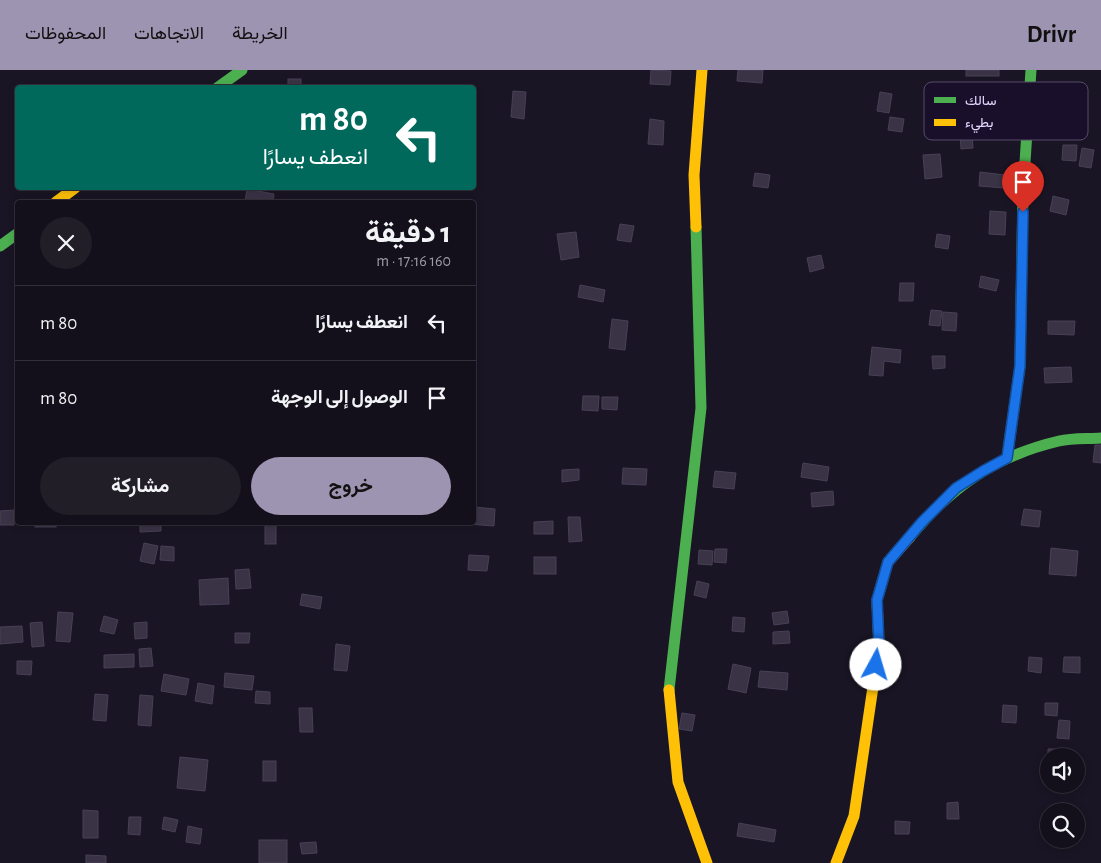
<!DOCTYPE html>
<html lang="ar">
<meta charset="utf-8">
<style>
body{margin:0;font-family:"Alegreya Sans",Vazirmatn,sans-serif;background:#211e28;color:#f1f3f6;direction:rtl;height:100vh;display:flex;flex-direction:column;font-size:19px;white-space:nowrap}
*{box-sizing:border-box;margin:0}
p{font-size:16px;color:#9d9da3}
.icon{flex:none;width:28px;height:28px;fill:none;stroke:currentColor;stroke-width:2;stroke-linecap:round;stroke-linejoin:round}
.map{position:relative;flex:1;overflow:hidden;direction:ltr}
.sheet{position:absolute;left:15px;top:130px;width:461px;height:325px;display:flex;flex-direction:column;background:#14101b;border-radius:5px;box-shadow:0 2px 8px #0003,0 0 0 1px #33303a;direction:rtl}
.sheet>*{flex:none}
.hud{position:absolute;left:15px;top:15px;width:461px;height:105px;border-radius:5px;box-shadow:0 2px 8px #0003,0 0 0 1px #33303a;direction:rtl;background:#00695c;color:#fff;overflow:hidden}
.controls{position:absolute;left:1040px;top:678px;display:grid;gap:10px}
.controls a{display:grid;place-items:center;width:45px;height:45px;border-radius:50%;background:#14101b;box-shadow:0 2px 8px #0003,0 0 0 1px #33303a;font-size:25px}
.pin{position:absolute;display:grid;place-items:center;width:42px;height:42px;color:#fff;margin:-51px -21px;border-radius:50% 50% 50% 0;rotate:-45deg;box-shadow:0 0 5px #0007}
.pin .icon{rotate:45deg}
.me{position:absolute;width:55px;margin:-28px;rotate:6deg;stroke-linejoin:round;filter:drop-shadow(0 0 4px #0008)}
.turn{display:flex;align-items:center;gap:18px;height:105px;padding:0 25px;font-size:22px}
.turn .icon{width:65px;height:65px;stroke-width:2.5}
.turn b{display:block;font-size:35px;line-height:42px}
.round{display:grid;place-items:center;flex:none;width:52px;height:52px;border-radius:26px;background:#211e28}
.summary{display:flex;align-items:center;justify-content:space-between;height:85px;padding:0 25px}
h1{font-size:30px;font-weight:700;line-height:38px}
.primary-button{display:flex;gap:10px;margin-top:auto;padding:10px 25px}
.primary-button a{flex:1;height:58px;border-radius:30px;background:#9d94b2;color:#111;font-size:20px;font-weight:700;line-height:58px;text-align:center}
.primary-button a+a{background:#211e28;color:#f1f3f6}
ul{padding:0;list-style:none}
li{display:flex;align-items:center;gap:15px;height:75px;padding:0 25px;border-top:1px solid #33303a}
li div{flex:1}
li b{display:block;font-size:19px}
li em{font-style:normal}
header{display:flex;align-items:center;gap:30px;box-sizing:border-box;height:70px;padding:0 25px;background:#9d94b2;color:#111}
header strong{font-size:24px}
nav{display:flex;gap:28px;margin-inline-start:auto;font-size:18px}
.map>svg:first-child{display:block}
.building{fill:#3a3346;stroke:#484057}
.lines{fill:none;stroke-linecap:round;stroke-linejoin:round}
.fast{stroke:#4caf50;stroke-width:11}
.slow{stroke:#ffc107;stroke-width:11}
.route-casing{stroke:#114b97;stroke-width:12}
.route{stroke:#1a73e8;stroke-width:9}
.key{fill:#190f2a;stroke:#564b6a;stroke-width:1}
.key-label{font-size:14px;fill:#e4d8ff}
</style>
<header>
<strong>Drivr</strong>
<nav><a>الخريطة</a><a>الاتجاهات</a><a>المحفوظات</a></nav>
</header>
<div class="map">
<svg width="1101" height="793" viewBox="0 0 1101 793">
<rect width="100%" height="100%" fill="#1a1524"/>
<g class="building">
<polygon points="651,0 671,1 670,15 650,14"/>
<polygon points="738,0 763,0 762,13 737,11"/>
<rect x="966" y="0" width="33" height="6"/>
<rect x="288" y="9" width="13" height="9"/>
<polygon points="513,21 526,22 524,49 511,47"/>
<polygon points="880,22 892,24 889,43 877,41"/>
<polygon points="890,47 904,49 902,62 888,60"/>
<polygon points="650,49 664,51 663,75 648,74"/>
<polygon points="972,63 973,78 961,79 960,64"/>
<polygon points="1063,75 1077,75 1076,91 1062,90"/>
<polygon points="1082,78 1094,80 1091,98 1079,96"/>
<polygon points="940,84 942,107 925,109 923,85"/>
<polygon points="980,102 1005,105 1004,118 979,116"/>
<polygon points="755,103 770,105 768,118 753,116"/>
<polygon points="247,119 274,124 273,132 245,132"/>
<polygon points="1053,126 1069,130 1066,145 1050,141"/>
<polygon points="990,141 1006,142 1005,165 989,164"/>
<polygon points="620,154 634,156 631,172 617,170"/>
<polygon points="576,162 579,187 561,190 557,164"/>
<polygon points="937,164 950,166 948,179 935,177"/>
<polygon points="821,185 824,198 810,202 807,188"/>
<polygon points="981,206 999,210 996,221 979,217"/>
<polygon points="900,213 914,213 913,231 899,231"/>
<polygon points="580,215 605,220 603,232 578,227"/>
<polygon points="931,240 942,241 940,256 929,255"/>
<polygon points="943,242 957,243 956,261 942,260"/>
<polygon points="612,249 628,251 625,280 609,278"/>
<polygon points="1048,251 1075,251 1074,265 1048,264"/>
<polygon points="872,277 901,280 900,293 884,291 883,306 869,305"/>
<polygon points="932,286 945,286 945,298 933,299"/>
<polygon points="1071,297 1072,312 1045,313 1044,298"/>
<polygon points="583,326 599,326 598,341 582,340"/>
<polygon points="602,327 618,327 617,340 602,339"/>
<polygon points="1095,375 1101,375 1101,393 1093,392"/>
<polygon points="803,393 829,397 827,411 801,407"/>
<polygon points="623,398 647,399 646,415 622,414"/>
<polygon points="579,399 579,410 562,412 562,400"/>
<polygon points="715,401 736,403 734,419 713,417"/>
<polygon points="833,421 834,435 812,437 811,423"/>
<polygon points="474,437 495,439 494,456 468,454 468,452 474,452"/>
<polygon points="1024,439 1041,441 1039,457 1021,455"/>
<polygon points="14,440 14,455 0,455 0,441"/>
<polygon points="568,447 580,447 582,471 569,472"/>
<polygon points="553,451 553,464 534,464 534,452"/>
<rect x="35" y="452" width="21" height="5"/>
<polygon points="140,452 161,452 161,461 140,462"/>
<rect x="265" y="455" width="11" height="19"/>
<polygon points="144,473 158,476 154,494 140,491"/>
<polygon points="161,476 174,477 174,491 160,490"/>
<polygon points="1051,478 1078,481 1076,506 1049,504"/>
<polygon points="715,479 727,479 726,493 714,492"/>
<polygon points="699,480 713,481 712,495 698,494"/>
<polygon points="469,485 489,486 487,501 468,500"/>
<rect x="534" y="487" width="22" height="17"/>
<polygon points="249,499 251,518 236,519 235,500"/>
<polygon points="228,508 229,534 200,535 199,510"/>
<polygon points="697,511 709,514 706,528 694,525"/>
<polygon points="302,524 322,527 320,539 300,535"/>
<polygon points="787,541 789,553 774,555 772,543"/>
<polygon points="58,542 73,543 70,572 56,571"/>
<polygon points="104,546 118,550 114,564 100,561"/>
<polygon points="733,547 745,548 744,562 732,561"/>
<polygon points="42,552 44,576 32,577 30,553"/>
<polygon points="147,552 147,568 135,569 134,553"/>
<polygon points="22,556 23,572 0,574 0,557"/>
<polygon points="789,561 790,573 773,574 773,562"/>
<polygon points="235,563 250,563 249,573 235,573"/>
<polygon points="336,574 350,576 347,601 334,600"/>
<polygon points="151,578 153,596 140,597 139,579"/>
<polygon points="134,584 134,597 104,598 104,585"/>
<polygon points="1029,587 1042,588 1041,603 1028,601"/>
<polygon points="1064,587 1080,587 1080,603 1063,602"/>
<polygon points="17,591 32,591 31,605 17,604"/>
<polygon points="733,594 751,598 746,623 728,619"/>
<polygon points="760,601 788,603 787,620 758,617"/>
<polygon points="225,603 254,606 252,620 224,617"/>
<polygon points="164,604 189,609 186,625 161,621"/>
<polygon points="198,613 214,616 212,634 195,631"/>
<polygon points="256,621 270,622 270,634 255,633"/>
<polygon points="95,624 108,625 106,651 93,650"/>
<polygon points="140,625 153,626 151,656 138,655"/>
<polygon points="1045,633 1058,633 1057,646 1045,645"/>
<polygon points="1003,635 1017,636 1016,653 1002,652"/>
<polygon points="299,638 312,638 313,662 300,662"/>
<polygon points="682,643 695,645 692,661 679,659"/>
<polygon points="1059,650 1070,651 1069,669 1057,668"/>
<polygon points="1048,679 1062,679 1062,686 1049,686 1048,692"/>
<polygon points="180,687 208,690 205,721 177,718"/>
<rect x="263" y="691" width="13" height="20"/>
<polygon points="958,732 959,749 947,749 947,733"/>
<polygon points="83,740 98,741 98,768 83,768"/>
<polygon points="129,747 141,747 140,765 128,764"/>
<polygon points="164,747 178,750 175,762 162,759"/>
<polygon points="895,751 910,752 909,764 895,764"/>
<polygon points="739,753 776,760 774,772 737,766"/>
<polygon points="188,756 202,759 200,774 186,772"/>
<rect x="259" y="770" width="28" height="23"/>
<polygon points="316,772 317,783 302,784 300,773"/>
<polygon points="86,785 106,786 106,793 86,793"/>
</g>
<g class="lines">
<g class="fast">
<polyline points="217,18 242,0"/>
<polyline points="0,176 18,163"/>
<polyline points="1007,388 1020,296 1023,123 1031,0"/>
<path d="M910,467C951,417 995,386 1059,371C1072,368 1087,369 1101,368"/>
<polyline points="669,620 701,338 696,157"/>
</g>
<g class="slow">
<polyline points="56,132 75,118"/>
<polyline points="696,157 694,105 702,0"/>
<polyline points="669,620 678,712 707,793"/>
<polyline points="836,793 854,746 879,576 877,530 888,492 910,467"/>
</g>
</g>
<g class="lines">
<defs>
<polyline id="route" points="876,595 879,576 877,530 888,492 922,452 956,418 983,401 1007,388 1020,296 1023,142"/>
</defs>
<use href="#route" class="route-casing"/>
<use href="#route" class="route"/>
</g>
<rect x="924" y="12" width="164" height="58" rx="8" class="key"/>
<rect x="934" y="27" width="22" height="6" fill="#4caf50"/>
<rect x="934" y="49" width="22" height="7" fill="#ffc107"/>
<g class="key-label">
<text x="965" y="35">سالك</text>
<text x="965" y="57">بطيء</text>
</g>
</svg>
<div class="controls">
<a><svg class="icon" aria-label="sound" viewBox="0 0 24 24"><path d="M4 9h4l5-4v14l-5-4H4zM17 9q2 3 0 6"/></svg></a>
<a><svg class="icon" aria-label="search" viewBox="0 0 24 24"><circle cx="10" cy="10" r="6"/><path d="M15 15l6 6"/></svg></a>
</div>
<div class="pin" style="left:1023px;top:142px;background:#d93025"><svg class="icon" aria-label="arrive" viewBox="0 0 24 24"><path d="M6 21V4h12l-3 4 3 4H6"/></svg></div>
<svg class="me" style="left:876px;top:595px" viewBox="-20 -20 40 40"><circle r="19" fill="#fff"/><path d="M0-13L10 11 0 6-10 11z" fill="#1a73e8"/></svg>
<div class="hud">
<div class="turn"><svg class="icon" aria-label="left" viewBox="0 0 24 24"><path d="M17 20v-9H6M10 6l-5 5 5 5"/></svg><div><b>80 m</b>انعطف يسارًا</div></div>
</div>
<section class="sheet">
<div class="summary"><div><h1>1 دقيقة</h1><p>160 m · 17:16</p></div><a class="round"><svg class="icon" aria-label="close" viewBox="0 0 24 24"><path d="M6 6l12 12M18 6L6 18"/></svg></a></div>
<ul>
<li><svg class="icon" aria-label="left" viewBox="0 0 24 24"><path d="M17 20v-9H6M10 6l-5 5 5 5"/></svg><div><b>انعطف يسارًا</b></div><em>80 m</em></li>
<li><svg class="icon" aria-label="arrive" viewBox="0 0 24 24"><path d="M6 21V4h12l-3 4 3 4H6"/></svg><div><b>الوصول إلى الوجهة</b></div><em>80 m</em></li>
</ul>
<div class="primary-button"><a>خروج</a><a>مشاركة</a></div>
</section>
</div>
